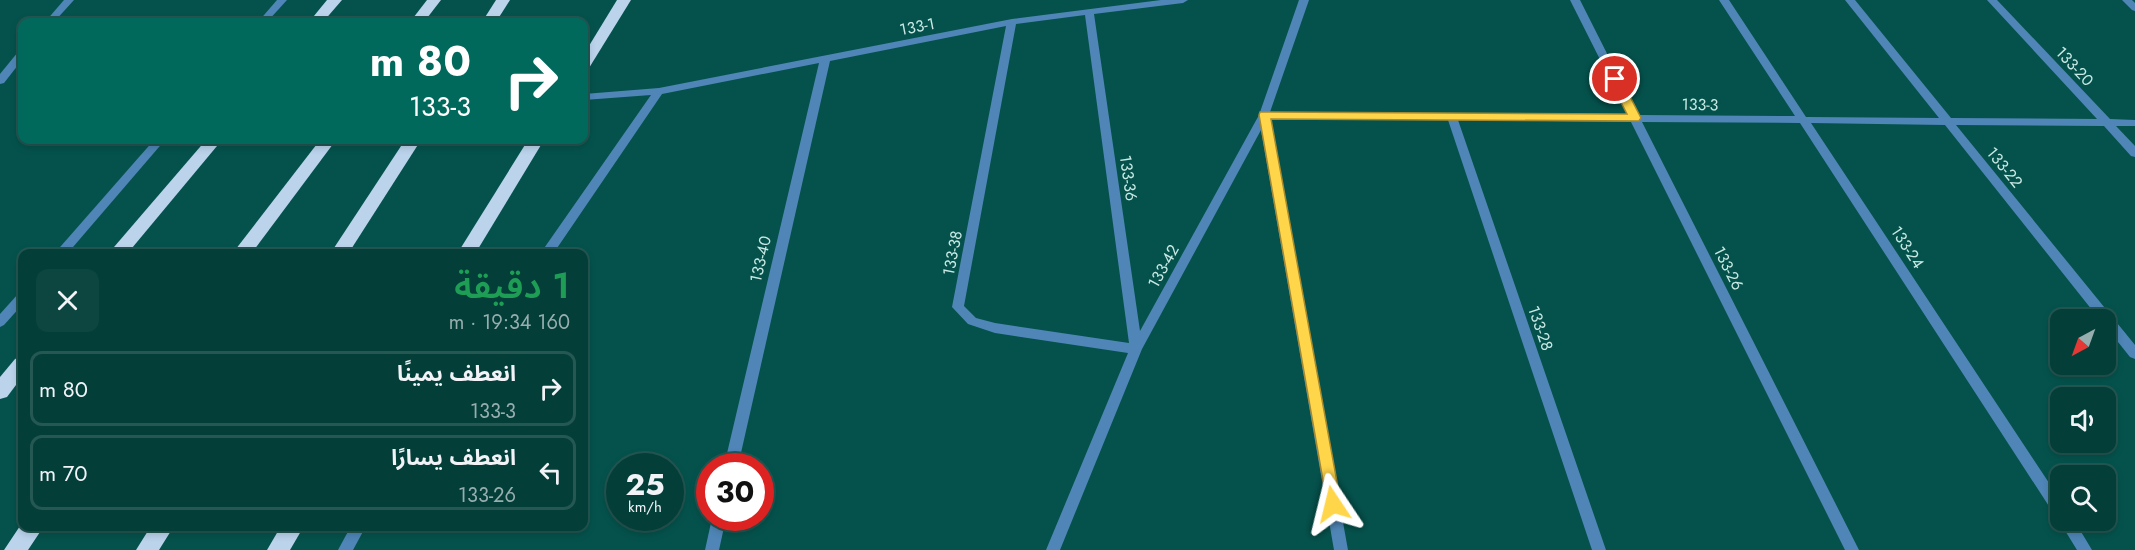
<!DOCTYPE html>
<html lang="ar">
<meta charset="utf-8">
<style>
body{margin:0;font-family:Jost,"Noto Sans Arabic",sans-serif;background:#0d4541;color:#f1f3f6;direction:rtl;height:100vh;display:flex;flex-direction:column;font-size:22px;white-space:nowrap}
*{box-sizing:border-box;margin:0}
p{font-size:20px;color:#97aeae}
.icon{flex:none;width:33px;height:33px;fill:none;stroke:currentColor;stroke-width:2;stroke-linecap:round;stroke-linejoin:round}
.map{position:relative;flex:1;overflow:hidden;direction:ltr}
.panel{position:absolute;left:18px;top:249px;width:570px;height:282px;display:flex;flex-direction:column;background:#043e39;border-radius:12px;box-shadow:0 3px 9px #0003,0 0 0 2px #255753;direction:rtl}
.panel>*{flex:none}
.top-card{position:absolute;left:18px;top:18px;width:570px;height:126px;border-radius:12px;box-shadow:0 3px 9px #0003,0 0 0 2px #255753;direction:rtl;background:#00695c;color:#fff;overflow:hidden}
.needle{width:39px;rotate:221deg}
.fabs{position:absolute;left:2050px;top:309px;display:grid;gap:12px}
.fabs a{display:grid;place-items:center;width:66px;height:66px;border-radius:12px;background:#043e39;box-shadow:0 3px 9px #0003,0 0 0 2px #255753;font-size:30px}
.speed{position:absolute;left:606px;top:453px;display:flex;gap:12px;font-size:30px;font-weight:700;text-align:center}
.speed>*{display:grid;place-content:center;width:78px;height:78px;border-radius:50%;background:#043e39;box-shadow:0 3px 9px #0003,0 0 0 2px #255753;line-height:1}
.speed small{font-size:15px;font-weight:400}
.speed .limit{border:9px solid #d22;background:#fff;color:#111}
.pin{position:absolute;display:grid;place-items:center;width:51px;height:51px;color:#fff;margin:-26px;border:3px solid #fff;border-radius:50%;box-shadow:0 2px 6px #0007}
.me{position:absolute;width:66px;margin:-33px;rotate:350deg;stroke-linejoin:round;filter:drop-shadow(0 0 4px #0008)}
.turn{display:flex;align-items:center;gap:21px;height:126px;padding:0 18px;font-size:27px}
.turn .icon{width:78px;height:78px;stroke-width:2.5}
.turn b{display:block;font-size:42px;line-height:51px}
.round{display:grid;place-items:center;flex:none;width:63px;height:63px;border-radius:12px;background:#0d4541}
.overview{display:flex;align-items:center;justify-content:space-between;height:102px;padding:0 18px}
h1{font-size:36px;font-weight:600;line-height:45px;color:#1e9e55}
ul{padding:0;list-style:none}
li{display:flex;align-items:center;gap:18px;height:75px;margin:0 12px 9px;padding:0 6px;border:3px solid #255753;border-radius:12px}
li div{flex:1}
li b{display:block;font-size:22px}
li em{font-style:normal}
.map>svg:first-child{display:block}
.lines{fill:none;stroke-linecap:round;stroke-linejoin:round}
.lane{fill:#4f86b7;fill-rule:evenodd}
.street{fill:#4f86b7;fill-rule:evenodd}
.highway{fill:#bbd4ec;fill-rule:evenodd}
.route{fill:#ffd54a;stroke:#a68a30;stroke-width:1.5}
.labels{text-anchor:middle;stroke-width:6;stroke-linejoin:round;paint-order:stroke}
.street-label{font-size:16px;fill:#cae9e5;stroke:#05524c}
</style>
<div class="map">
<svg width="2135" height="550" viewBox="0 0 2135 550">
<rect width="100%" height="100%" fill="#05524c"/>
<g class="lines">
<g class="lane">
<polygon points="64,0 74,0 54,22 45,22"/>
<polygon points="277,0 287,0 267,22 258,22"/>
<polygon points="22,51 22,60 4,83 0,84 0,74 18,52"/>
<polygon points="154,140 165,140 67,254 54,254"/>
<polygon points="22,292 22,305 4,325 0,327 0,314 18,294"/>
</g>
<g class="street">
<path d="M1161,0H1188L1183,3L1094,14L1140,331L1259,115L1299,0H1309L1270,112L1628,115L1570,0H1580L1638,115L1795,116L1719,0H1729L1806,117L1939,118L1845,0H1855L1951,118L2097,119L1987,0H1997L2110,119L2135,120V126H2116L2135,146V157L2131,156L2104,126L1956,125L2135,345V359L2130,357L2106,327V320H2100L1945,125L1811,123L2061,501V520H2074L2092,550H2077L2061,524L2060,519L2056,517L1800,123L1642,122L1859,550H1845L1631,122L1458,120L1606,550H1592L1448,120L1270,118L1348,550H1334L1261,130L1142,349L1060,550H1046L1128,353L995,333L968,324L952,307L1006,26L830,61L738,466H724L819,63L662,94L553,254H540L651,95L584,100V94L659,88L1012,19ZM1085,15L1129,343L995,323L976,318L964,306L1016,24Z"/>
<polygon points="2122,0 2132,0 2135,3 2135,11 2132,10"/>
<polygon points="712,518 726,518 719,550 705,550"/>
<polygon points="351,526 366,526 353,550 338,550"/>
</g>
<g class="highway">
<polygon points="327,0 342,0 323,22 309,22"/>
<polygon points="427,0 441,0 424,22 410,22"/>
<polygon points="496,0 510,0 496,22 482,22"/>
<polygon points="617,0 631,0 589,68 584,69 584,54"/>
<polygon points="206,140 222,140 127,254 108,254"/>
<polygon points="320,140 336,140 251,254 232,254"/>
<polygon points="405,140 421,140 348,254 330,254"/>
<polygon points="528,140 544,140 475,254 457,254"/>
<polygon points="22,356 22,377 7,397 0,399 0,377 15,359"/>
<polygon points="22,523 22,526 44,526 28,550 4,550"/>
<polygon points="151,526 174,526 159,550 136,550"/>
<polygon points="281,526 304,526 290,550 267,550"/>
</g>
</g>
<polygon class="route" points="1615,75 1621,79 1641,118 1639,121 1271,119 1341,504 1339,509 1333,511 1328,509 1259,115 1260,112 1627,114 1609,79"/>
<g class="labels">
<g class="street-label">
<text transform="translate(917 26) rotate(-11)" y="6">133-1</text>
<text transform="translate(2075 66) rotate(47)" y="6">133-20</text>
<text transform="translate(1700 104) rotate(1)" y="6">133-3</text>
<text transform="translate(2005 167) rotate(51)" y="6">133-22</text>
<text transform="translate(1129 178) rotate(82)" y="6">133-36</text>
<text transform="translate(1908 247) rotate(57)" y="6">133-24</text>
<text transform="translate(952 253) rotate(-79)" y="6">133-38</text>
<text transform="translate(760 259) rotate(-77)" y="6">133-40</text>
<text transform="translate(1163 266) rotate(-61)" y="6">133-42</text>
<text transform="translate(1729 268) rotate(63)" y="6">133-26</text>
<text transform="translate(1541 328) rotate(71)" y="6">133-28</text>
</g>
</g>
</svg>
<div class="fabs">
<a><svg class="needle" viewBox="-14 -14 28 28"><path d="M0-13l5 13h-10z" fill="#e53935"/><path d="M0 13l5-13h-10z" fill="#97aeae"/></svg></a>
<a><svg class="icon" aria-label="sound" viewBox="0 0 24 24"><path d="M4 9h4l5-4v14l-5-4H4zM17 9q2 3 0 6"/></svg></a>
<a><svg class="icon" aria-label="search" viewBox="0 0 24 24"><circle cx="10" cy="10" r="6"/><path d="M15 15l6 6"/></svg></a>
</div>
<div class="speed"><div>25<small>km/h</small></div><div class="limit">30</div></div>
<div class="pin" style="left:1615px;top:79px;background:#d93025"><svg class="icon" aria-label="arrive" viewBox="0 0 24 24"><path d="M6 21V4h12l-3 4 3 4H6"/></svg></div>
<svg class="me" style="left:1333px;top:504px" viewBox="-20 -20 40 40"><path d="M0-17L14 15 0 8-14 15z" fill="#ffd54a" stroke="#fff" stroke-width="4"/></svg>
<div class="top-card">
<div class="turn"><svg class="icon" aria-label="right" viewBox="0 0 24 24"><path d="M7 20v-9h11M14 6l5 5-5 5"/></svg><div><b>80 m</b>133-3</div></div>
</div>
<section class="panel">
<div class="overview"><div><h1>1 دقيقة</h1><p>160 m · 19:34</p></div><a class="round"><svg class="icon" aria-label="close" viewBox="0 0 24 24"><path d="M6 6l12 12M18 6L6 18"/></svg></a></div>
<ul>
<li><svg class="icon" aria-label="right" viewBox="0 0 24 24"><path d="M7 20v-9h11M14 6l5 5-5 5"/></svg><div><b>انعطف يمينًا</b><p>133-3</p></div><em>80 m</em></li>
<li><svg class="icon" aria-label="left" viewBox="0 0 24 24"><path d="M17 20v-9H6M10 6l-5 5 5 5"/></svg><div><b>انعطف يسارًا</b><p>133-26</p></div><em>70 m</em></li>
</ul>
</section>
</div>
